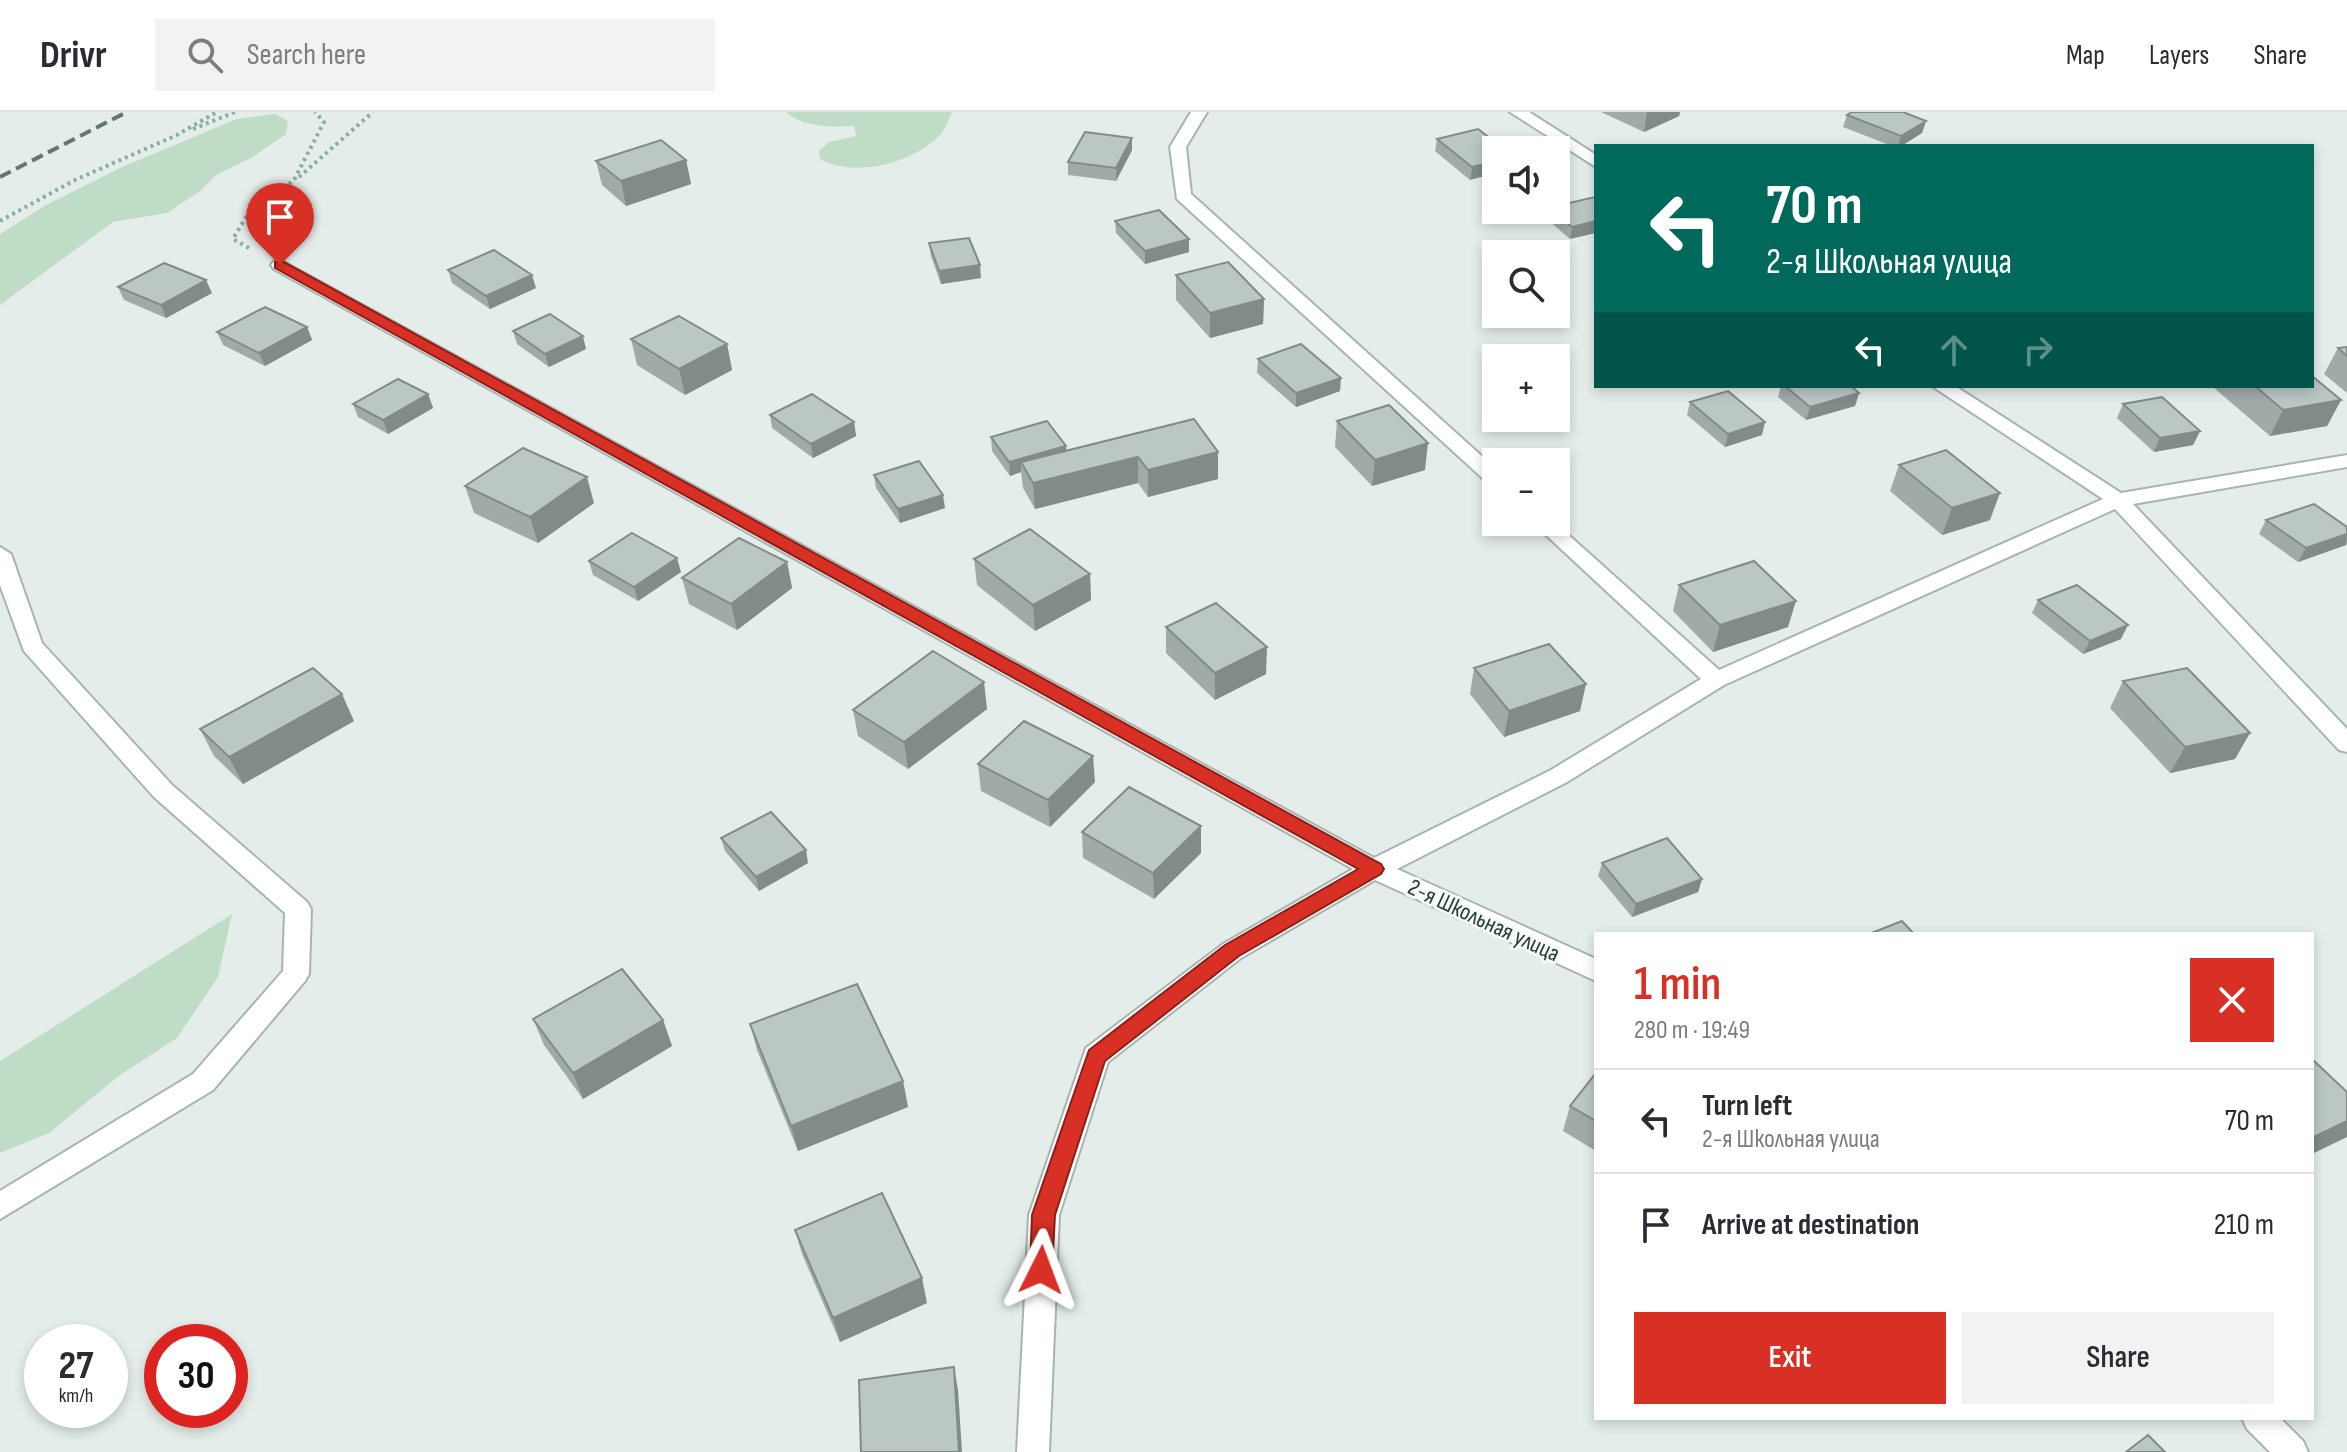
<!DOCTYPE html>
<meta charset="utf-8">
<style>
body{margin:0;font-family:"Sofia Sans Condensed",sans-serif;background:#f2f2f3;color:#2b2b33;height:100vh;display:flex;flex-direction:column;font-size:30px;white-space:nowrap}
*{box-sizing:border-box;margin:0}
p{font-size:26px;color:#7c7c81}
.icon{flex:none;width:44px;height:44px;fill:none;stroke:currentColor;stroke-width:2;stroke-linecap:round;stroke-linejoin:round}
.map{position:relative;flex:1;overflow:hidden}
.panel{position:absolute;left:1594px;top:820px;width:720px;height:488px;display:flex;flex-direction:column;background:#fff;border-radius:0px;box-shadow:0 4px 12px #0003}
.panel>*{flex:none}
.guide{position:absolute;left:1594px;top:32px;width:720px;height:244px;border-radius:0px;box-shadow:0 4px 12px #0003;background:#00695c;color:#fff;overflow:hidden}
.controls{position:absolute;left:1482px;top:24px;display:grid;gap:16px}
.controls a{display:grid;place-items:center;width:88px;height:88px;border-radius:0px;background:#fff;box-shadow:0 4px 12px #0003;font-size:40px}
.speed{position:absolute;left:24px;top:1212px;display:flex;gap:16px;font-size:40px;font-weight:700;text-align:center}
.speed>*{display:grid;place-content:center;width:104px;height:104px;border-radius:50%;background:#fff;box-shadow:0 4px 12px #0003;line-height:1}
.speed small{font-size:20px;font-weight:400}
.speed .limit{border:12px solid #d22;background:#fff;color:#111}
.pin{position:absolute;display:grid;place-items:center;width:68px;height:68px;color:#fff;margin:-82px -34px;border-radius:50% 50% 50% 0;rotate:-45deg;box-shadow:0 0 8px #0007}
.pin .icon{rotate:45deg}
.me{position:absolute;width:88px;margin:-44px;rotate:3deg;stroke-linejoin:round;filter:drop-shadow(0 0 6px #0008)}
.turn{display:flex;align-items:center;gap:28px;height:168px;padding:0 40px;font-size:36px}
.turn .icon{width:104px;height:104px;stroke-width:2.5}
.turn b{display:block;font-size:56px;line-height:68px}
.lanes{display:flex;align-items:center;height:76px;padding:0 40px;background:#0003;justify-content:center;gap:40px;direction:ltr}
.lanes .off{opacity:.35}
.round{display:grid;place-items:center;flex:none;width:84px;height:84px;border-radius:0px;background:#f2f2f3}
.overview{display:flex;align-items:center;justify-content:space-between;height:136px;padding:0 40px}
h1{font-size:48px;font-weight:600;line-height:60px;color:#d93025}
.primary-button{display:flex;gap:16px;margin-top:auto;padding:16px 40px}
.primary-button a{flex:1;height:92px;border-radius:0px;background:#d93025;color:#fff;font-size:32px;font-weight:600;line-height:92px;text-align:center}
.primary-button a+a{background:#f2f2f3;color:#2b2b33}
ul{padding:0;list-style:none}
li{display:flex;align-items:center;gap:24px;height:104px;padding:0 40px;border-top:2px solid #e1e1e2}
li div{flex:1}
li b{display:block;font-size:30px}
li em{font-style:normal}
header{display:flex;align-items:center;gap:48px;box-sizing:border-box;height:112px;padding:0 40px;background:#fff;border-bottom:2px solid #e1e1e2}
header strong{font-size:38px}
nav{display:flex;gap:44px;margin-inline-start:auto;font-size:28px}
.search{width:560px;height:72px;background:#f2f2f3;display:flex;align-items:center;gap:20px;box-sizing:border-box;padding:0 28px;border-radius:0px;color:#7c7c81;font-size:30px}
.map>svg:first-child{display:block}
.green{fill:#bfdcc7}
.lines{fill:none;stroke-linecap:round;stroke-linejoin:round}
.lane-casing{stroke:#a7b5b0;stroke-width:4}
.street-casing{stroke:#a7b5b0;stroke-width:4}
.path{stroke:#87aea3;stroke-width:4;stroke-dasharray:3 4;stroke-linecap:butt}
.lane{fill:#fff;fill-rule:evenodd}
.street{fill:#fff;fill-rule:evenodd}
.rail{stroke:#5f7872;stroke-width:4;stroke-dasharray:12 6;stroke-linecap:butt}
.wall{fill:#a0aba7}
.shaded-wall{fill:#828b88}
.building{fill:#bac7c2;stroke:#828b88;stroke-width:2}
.route{fill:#d93025;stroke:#8d1f18;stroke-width:2}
.labels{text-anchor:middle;stroke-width:6;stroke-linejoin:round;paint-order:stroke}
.street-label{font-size:24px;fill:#253d37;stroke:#f5f9f7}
</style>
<header>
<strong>Drivr</strong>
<div class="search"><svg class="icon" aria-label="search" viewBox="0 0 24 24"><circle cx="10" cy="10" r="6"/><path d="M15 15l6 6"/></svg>Search here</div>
<nav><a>Map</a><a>Layers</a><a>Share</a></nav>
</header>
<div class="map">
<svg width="2347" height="1340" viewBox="0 0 2347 1340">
<rect width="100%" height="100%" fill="#e4ede9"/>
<g class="green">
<path d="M786,0H952C949,7 945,17 940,23C911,52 856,66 820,47L819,39L829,30L856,24L854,14C831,15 804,16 786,0Z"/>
<polygon points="275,2 288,9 286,22 251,46 216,63 200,79 167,101 113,110 0,193 0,122 46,93 122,55 237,7"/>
<polygon points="232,802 218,865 177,926 120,963 49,1021 0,1041 0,949"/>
</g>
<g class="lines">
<defs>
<polygon id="lane" points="0,435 11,442 42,531 172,673 307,790 311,797 309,862 305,869 213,978 0,1107 0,1079 193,962 283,859 285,801 154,685 24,539 0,473"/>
<g id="street">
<polygon points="1191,0 1207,0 1186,35 1191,82 1496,357 1496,374 1489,372 1177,87 1170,35"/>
<polygon points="1510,0 1529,0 1596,43 1596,55"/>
<polygon points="280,148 1374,746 1551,658 1701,567 1532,410 1554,410 1719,558 2103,387 1932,274 1955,274 2121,381 2347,343 2347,355 2133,392 2347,617 2347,640 2339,638 2115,397 1724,573 1567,670 1397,757 1596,847 1596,869 1375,768 1241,846 1108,950 1059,1103 1049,1340 1017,1340 1029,1103 1086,936 1223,832 1353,757 274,157 271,153 274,149"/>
<polygon points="2242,1306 2280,1306 2303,1329 2308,1340 2270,1340 2247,1317"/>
</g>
</defs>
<use href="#lane" class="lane-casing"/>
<use href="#street" class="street-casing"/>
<g class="path">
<polyline points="193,17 235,0"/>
<polyline points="299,65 373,0"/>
<polyline points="0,109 75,68 177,23 217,0"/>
<polyline points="249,136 233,127 246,105 294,68 324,10 315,0"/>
</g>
<use href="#lane" class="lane"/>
<use href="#street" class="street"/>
<polyline class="rail" points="0,65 127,0"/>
</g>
<g class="wall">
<polygon points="1601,0 1680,0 1679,4 1644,20"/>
<polygon points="1847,3 1926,9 1922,21 1901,34 1892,34 1843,15"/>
<polygon points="1478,17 1470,68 1435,39 1437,27"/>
<polygon points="1132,26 1132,38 1116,69 1068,63 1068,50"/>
<polygon points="686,48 691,72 626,94 602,73 596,49"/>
<polygon points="1595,85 1570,127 1548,108 1550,98 1556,98"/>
<polygon points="1115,109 1189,140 1145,152 1116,121"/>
<polygon points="929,131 981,166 941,172 931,144"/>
<polygon points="448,158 536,176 490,197 452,171"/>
<polygon points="1176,163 1264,187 1263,212 1210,226 1176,188"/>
<polygon points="118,175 212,181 166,206 124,188"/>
<polygon points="307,215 312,228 265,254 223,233 217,220"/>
<polygon points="513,219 586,237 549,255 517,232"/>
<polygon points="631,227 727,232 732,258 685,283 637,253"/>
<polygon points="2347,235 2347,281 2324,262 2338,236"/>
<polygon points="1258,247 1340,279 1296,295 1257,261"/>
<polygon points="1781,274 1851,274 1859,281 1855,294 1806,308 1778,285"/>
<polygon points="2214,274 2312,274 2341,288 2327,314 2270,324 2213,275"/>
<polygon points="428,282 433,296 388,322 358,305 353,292"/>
<polygon points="1690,290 1762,323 1725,335 1687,303"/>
<polygon points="2123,292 2200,319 2193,333 2154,340 2117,306"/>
<polygon points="770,303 854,310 856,324 813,346 772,316"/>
<polygon points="1337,309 1425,358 1372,374 1335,335"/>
<polygon points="991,325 1066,334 1066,339 1218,340 1218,367 1148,385 1138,371 1035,397 1023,376 1021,360 1010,364 992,339"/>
<polygon points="1899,353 1990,408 1942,423 1890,379"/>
<polygon points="874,363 945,396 900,411 876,376"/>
<polygon points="465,374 594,391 538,431 474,401"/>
<polygon points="2266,408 2347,415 2347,431 2346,433 2298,450 2259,422"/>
<polygon points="974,447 1090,462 1091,488 1035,519 977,473"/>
<polygon points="589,449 681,460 638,489 593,463"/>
<polygon points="787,450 792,476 737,518 689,492 682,466"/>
<polygon points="1679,473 1788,515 1713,540 1673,499"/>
<polygon points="2038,488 2121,527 2083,542 2032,501"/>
<polygon points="1166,515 1266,562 1215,588 1166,541"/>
<polygon points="1474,556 1580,599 1504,625 1470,582"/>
<polygon points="2123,569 2235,647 2170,661 2110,596"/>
<polygon points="987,597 908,657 858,624 853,598"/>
<polygon points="354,609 243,672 214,644 200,617"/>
<polygon points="978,652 1095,670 1050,715 981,679"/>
<polygon points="1201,714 1201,741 1154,787 1083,746 1082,720"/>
<polygon points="721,726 808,751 759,779 725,739"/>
<polygon points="1602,751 1702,767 1698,780 1632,805 1598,764"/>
<polygon points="533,907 663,908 672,934 583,987 544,933"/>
<polygon points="750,912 903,969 908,995 798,1039 757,938"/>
<polygon points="1596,961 1596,1039 1563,1019 1570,994"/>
<polygon points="795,1118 927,1191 840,1230 802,1142"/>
</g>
<g class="shaded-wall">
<polygon points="1647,0 1680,0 1679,4 1644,20"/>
<polygon points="1926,9 1922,21 1901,34 1898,34 1901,24"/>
<polygon points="1132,26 1132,38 1116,69 1116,56"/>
<polygon points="686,48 691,72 626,94 621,69"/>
<polygon points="1496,49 1496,61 1470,68 1472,55"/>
<polygon points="1596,109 1596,121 1570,127 1572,115"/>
<polygon points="1189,127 1189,140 1145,152 1145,139"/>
<polygon points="980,153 981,166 941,172 939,159"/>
<polygon points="532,163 536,176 490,197 486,184"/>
<polygon points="206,168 212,181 166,206 161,193"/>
<polygon points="1264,187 1263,212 1210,226 1210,201"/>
<polygon points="307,215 312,228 265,254 259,241"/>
<polygon points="583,224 586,237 549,255 545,242"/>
<polygon points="727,232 732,258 685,283 679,257"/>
<polygon points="1341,266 1340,279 1296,295 1296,281"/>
<polygon points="1859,281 1855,294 1806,308 1810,295"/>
<polygon points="428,282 433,296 388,322 383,308"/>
<polygon points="2341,288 2327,314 2270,324 2283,298"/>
<polygon points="854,310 856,324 813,346 811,332"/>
<polygon points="1765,310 1762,323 1725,335 1728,322"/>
<polygon points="2200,319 2193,333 2154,340 2160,326"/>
<polygon points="1428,331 1425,358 1372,374 1375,348"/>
<polygon points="1066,334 1067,348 1021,350 1021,360 1010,364 1009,350"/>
<polygon points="1218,340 1218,367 1148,385 1148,358"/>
<polygon points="1138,345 1138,371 1035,397 1033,371"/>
<polygon points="587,365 594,391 538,431 530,405"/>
<polygon points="2000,381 1990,408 1942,423 1952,396"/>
<polygon points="943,383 945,396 900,411 898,397"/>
<polygon points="2347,422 2346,433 2298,450 2306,436"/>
<polygon points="677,446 681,460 638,489 634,475"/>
<polygon points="787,450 792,476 737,518 731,492"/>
<polygon points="1090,462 1091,488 1035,519 1033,493"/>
<polygon points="1796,489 1788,515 1713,540 1720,513"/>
<polygon points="2128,513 2121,527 2083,542 2090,529"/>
<polygon points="1267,535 1266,562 1215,588 1215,561"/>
<polygon points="984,570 987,597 908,657 904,630"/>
<polygon points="1586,572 1580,599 1504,625 1509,599"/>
<polygon points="342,582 354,609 243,672 229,645"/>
<polygon points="2250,621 2235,647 2170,661 2185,635"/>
<polygon points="1093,644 1095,670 1050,715 1048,688"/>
<polygon points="1201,714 1201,741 1154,787 1153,761"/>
<polygon points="806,738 808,751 759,779 756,765"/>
<polygon points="1702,767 1698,780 1632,805 1636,792"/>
<polygon points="663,908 672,934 583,987 573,961"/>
<polygon points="903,969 908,995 798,1039 791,1014"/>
<polygon points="2347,1009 2347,1025 2312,1042 2312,1026"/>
<polygon points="922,1166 927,1191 840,1230 833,1206"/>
<polygon points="954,1255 958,1278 962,1340 959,1340"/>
</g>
<g class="building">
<polygon points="1852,0 1903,0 1926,9 1901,24 1847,3"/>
<polygon points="1478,17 1506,38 1496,38 1496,49 1472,55 1437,27"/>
<polygon points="1085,20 1132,26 1116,56 1068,50"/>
<polygon points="661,28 686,48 621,69 596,49"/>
<polygon points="1595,85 1596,86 1596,109 1572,115 1553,98 1556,98 1556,94"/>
<polygon points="1159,98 1189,127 1145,139 1115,109"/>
<polygon points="969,126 980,153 939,159 929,131"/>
<polygon points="494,138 532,163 486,184 448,158"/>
<polygon points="1228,150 1264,187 1210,201 1176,163"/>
<polygon points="164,151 206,168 161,193 118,175"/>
<polygon points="265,195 307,215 259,241 217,220"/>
<polygon points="550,202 583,224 545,242 513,219"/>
<polygon points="679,204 727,232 679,257 631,227"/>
<polygon points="1301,232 1341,266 1296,281 1258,247"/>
<polygon points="2347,235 2347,244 2338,236"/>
<polygon points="2312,264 2341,288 2283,298 2255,274 2312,274"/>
<polygon points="398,267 428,282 383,308 353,292"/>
<polygon points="1785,274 1851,274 1859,281 1810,295"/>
<polygon points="1728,279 1765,310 1728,322 1690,290"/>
<polygon points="812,282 854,310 811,332 770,303"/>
<polygon points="2162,285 2200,319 2160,326 2123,292"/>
<polygon points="1389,293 1428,331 1375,348 1337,309"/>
<polygon points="1194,307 1218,340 1148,358 1138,345 1033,371 1021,350"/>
<polygon points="1047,309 1066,334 1009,350 991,325"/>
<polygon points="523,336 587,365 530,405 465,374"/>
<polygon points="1946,338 2000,381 1952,396 1899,353"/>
<polygon points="919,349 943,383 898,397 874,363"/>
<polygon points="2314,392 2347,415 2347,422 2306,436 2266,408"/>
<polygon points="1030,417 1090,462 1033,493 974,447"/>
<polygon points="632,421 677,446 634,475 589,449"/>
<polygon points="739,426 787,450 731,492 682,466"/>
<polygon points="1754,449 1796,489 1720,513 1679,473"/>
<polygon points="2077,473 2128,513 2090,529 2038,488"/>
<polygon points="1216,491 1267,535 1215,561 1166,515"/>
<polygon points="1549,532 1586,572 1509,599 1474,556"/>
<polygon points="933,539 984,570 904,630 853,598"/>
<polygon points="313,556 342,582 229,645 200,617"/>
<polygon points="2187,556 2250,621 2185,635 2123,569"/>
<polygon points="1024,609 1093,644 1048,688 978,652"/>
<polygon points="1129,675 1201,714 1153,761 1082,720"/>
<polygon points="771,700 806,738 756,765 721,726"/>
<polygon points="1667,726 1702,767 1636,792 1602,751"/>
<polygon points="1902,809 1914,822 1869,822"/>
<polygon points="622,857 663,908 573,961 533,907"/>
<polygon points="857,872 903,969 791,1014 750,912"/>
<polygon points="2312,947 2347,980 2347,1009 2312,1026"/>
<polygon points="1596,961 1596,1009 1570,994"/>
<polygon points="882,1081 922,1166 833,1206 795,1118"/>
<polygon points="954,1255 959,1340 861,1340 859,1268"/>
<polygon points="2148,1323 2165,1340 2126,1340"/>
</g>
<polygon class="route" points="275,150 284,150 1381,752 1384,757 1381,762 1239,844 1105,949 1055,1103 1052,1158 1049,1166 1041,1169 1033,1166 1030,1158 1032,1103 1089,938 1225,833 1358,757 275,156"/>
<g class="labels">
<g class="street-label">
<text transform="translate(1484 808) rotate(25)" y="8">2-я Школьная улица</text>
</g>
</g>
</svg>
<div class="controls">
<a><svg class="icon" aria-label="sound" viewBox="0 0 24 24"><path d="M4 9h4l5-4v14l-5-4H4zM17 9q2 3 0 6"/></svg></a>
<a><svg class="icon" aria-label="search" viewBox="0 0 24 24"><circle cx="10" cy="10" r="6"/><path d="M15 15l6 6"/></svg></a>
<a>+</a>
<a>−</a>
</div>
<div class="speed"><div>27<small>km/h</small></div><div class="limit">30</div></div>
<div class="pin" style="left:280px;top:153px;background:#d93025"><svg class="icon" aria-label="arrive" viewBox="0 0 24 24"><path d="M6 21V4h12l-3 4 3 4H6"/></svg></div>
<svg class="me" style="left:1041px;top:1158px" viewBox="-20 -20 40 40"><path d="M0-17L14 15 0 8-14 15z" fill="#d93025" stroke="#fff" stroke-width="4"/></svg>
<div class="guide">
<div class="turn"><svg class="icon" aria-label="left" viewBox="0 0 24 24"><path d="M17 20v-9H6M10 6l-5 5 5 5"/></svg><div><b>70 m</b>2-я Школьная улица</div></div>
<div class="lanes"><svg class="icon" aria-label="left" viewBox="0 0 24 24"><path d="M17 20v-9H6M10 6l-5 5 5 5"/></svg><svg class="icon off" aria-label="ahead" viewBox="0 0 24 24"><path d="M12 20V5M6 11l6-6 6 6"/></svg><svg class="icon off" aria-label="right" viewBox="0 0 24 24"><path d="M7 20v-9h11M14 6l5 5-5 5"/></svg></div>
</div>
<section class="panel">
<div class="overview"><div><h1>1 min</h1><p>280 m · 19:49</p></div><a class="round" style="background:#d93025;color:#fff"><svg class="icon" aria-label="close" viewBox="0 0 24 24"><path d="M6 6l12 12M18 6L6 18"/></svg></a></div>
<ul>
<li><svg class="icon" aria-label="left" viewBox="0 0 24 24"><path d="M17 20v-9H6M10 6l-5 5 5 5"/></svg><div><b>Turn left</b><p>2-я Школьная улица</p></div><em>70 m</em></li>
<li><svg class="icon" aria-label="arrive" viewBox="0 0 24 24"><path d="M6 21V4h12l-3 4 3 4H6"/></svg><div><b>Arrive at destination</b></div><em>210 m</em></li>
</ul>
<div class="primary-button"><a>Exit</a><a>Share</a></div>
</section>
</div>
